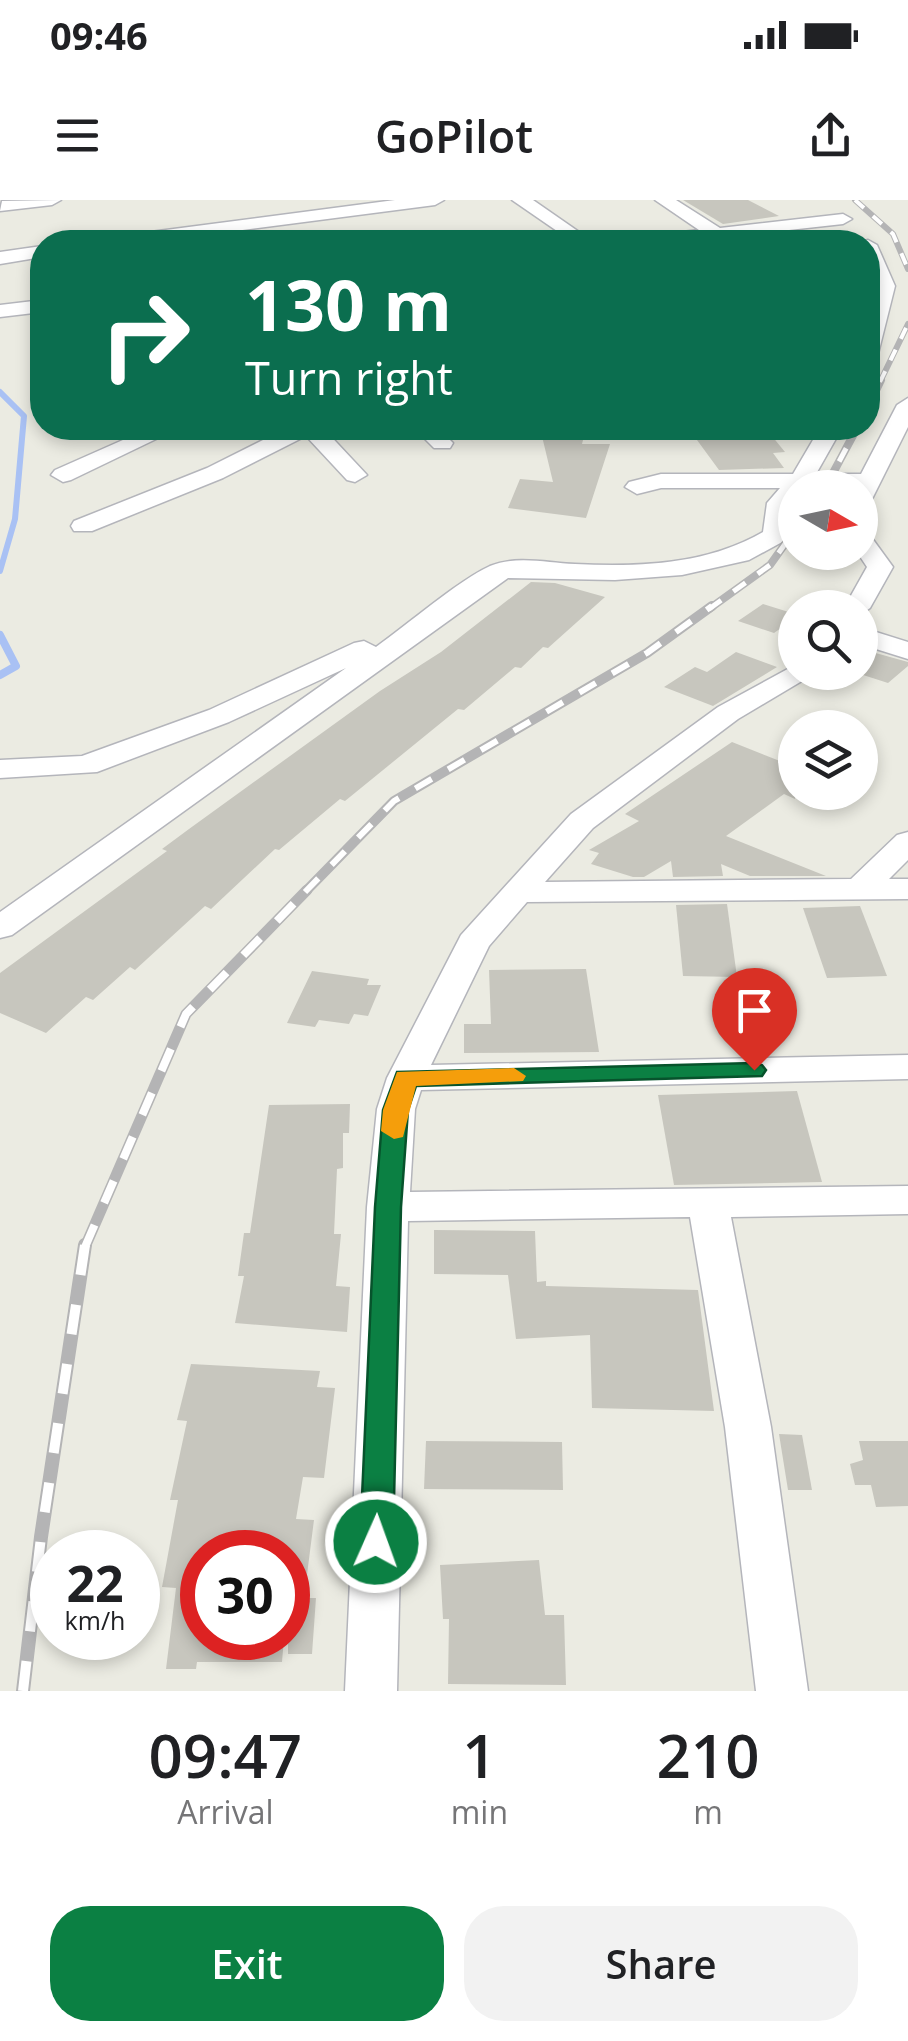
<!DOCTYPE html>
<style>
body{margin:0;font-family:"Open Sans",sans-serif;background:#f2f2f2;color:#202124;height:100vh;display:flex;flex-direction:column;font-size:38px;white-space:nowrap}
*{box-sizing:border-box;margin:0}
p{font-size:32px;color:#757577}
.icon{flex:none;width:55px;height:55px;fill:none;stroke:currentColor;stroke-width:2;stroke-linecap:round;stroke-linejoin:round}
.map{position:relative;height:1491px;overflow:hidden}
.panel{display:flex;flex-direction:column;background:#fff;flex:1}
.panel>*{flex:none}
.guide{position:absolute;left:30px;top:30px;width:850px;height:210px;border-radius:40px;box-shadow:0 5px 15px #0003;background:#0b6e4f;color:#fff;overflow:hidden}
.needle{width:65px;rotate:99deg}
.fabs{position:absolute;left:778px;top:270px;display:grid;gap:20px}
.fabs a{display:grid;place-items:center;width:100px;height:100px;border-radius:50%;background:#fff;box-shadow:0 5px 15px #0003;font-size:50px}
.speed{position:absolute;left:30px;top:1330px;display:flex;gap:20px;font-size:50px;font-weight:700;text-align:center}
.speed>*{display:grid;place-content:center;width:130px;height:130px;border-radius:50%;background:#fff;box-shadow:0 5px 15px #0003;line-height:1}
.speed small{font-size:25px;font-weight:400}
.speed .limit{border:15px solid #d22;background:#fff;color:#111}
.pin{position:absolute;display:grid;place-items:center;width:85px;height:85px;color:#fff;margin:-102px -42px;border-radius:50% 50% 50% 0;rotate:-45deg;box-shadow:0 0 10px #0007}
.pin .icon{rotate:45deg}
.me{position:absolute;width:110px;margin:-55px;rotate:2deg;stroke-linejoin:round;filter:drop-shadow(0 0 8px #0008)}
.turn{display:flex;align-items:center;gap:35px;height:210px;padding:0 50px;font-size:45px}
.turn .icon{width:130px;height:130px;stroke-width:2.5}
.turn b{display:block;font-size:70px;line-height:85px}
.eta{display:flex;justify-content:space-evenly;align-items:center;height:170px;text-align:center}
.eta b{font-size:60px;font-weight:600;line-height:70px}
.button{display:flex;gap:20px;margin-top:auto;padding:20px 50px}
.button a{flex:1;height:115px;border-radius:40px;background:#0b8043;color:#fff;font-size:40px;font-weight:600;line-height:115px;text-align:center}
.button a+a{background:#f2f2f2;color:#202124}
.status{display:flex;justify-content:space-between;align-items:center;height:70px;padding:0 50px;background:#fff;direction:ltr}
.status svg{height:28px;fill:currentColor}
header{display:flex;justify-content:space-between;align-items:center;height:130px;padding:0 50px;background:#fff;font-size:45px;font-weight:600}
.map>svg:first-child{display:block}
.lines{fill:none;stroke-linecap:round;stroke-linejoin:round}
.stream-far1{stroke:#a9c1f4;stroke-width:6}
.stream{stroke:#a9c1f4;stroke-width:8}
.building{fill:#c7c6be}
.minor-casing{stroke:#b4b5bb;stroke-width:3}
.minor{fill:#fff;fill-rule:evenodd}
.rail-far4-casing{stroke:#b4b4b5;stroke-width:6}
.rail-far3-casing{stroke:#b4b4b5;stroke-width:8}
.rail-far2-casing{stroke:#b4b4b5;stroke-width:10}
.rail-far1-casing{stroke:#b4b4b5;stroke-width:11}
.rail-casing{stroke:#b4b4b5;stroke-width:14}
.rail-far4{stroke:#fff;stroke-width:4;stroke-dasharray:12;stroke-linecap:butt}
.rail-far3{stroke:#fff;stroke-width:5;stroke-dasharray:15;stroke-linecap:butt}
.rail-far2{stroke:#fff;stroke-width:6;stroke-dasharray:19;stroke-linecap:butt}
.rail-far1{stroke:#fff;stroke-width:8;stroke-dasharray:24;stroke-linecap:butt}
.rail{stroke:#fff;stroke-width:10;stroke-dasharray:30;stroke-linecap:butt}
.route{fill:#0b8043;stroke:#07532c;stroke-width:2.5}
.slow{fill:#f59e0b}
</style>
<div class="status"><b>09:46</b><svg viewBox="0 0 49 12"><path d="M0 12V9h3v3zM5 12V6h3v6zM10 12V3h3v9zM15 12V0h3v12zM26 1h20v11H26zM47 4h2v5h-2z"/></svg></div>
<header><svg class="icon" aria-label="menu" viewBox="0 0 24 24"><path d="M4 6h16M4 12h16M4 18h16"/></svg>GoPilot<svg class="icon" aria-label="share" viewBox="0 0 24 24"><path d="M12 15V3M7 8l5-5 5 5M5 13v7h14v-7"/></svg></header>
<div class="map">
<svg width="908" height="1491" viewBox="0 0 908 1491">
<rect width="100%" height="100%" fill="#ebebe2"/>
<g class="lines">
<polyline class="stream-far1" points="0,192 24,216 15,319 0,371"/>
<polyline class="stream" points="0,435 16,466 0,475"/>
</g>
<g class="building">
<polygon points="683,0 748,0 779,16 723,24"/>
<polygon points="540,228 586,228 582,244 610,244 586,318 508,308 520,279 553,282"/>
<polygon points="767,230 785,252 773,253 784,268 719,270 697,240"/>
<polygon points="531,382 555,383 605,397 548,448 543,447 521,468 515,467 464,510 458,509 345,601 340,599 279,650 275,649 211,709 205,706 135,770 130,767 93,800 86,797 46,833 0,813 0,773 167,651 162,649 189,629 380,491 441,452"/>
<polygon points="763,404 795,414 795,418 774,433 738,421"/>
<polygon points="736,452 777,467 713,506 664,487 695,467 707,472"/>
<polygon points="872,452 908,462 908,466 888,483 860,474 860,461"/>
<polygon points="732,542 795,567 795,599 784,594 726,636 826,676 750,676 721,664 723,676 673,677 671,661 644,677 633,677 591,664 599,653 589,650 639,621 625,614"/>
<polygon points="727,704 737,777 683,776 676,705"/>
<polygon points="860,706 887,776 827,778 803,708"/>
<polygon points="586,769 599,852 464,853 464,824 491,824 489,770"/>
<polygon points="312,771 369,779 367,785 381,785 368,816 354,814 349,824 319,820 315,827 287,823"/>
<polygon points="797,891 822,982 674,985 658,895"/>
<polygon points="350,904 349,933 343,933 343,968 337,969 334,1034 341,1034 336,1086 350,1087 347,1132 235,1123 244,1076 238,1076 244,1033 250,1033 269,905"/>
<polygon points="434,1030 535,1031 537,1082 546,1081 546,1086 698,1090 714,1211 592,1208 590,1135 516,1139 508,1075 434,1074"/>
<polygon points="191,1164 320,1171 317,1187 335,1188 324,1278 303,1277 296,1319 314,1320 304,1398 316,1398 312,1454 288,1454 288,1352 202,1352 202,1438 284,1438 282,1462 197,1462 196,1469 166,1469 176,1388 162,1387 178,1300 170,1300 187,1221 177,1220"/>
<polygon points="779,1234 802,1235 812,1290 788,1290"/>
<polygon points="426,1241 562,1242 563,1290 424,1289"/>
<polygon points="859,1241 908,1241 908,1306 876,1307 871,1285 855,1285 850,1264 863,1260"/>
<polygon points="539,1360 545,1415 564,1415 566,1485 448,1484 449,1419 443,1419 440,1365"/>
</g>
<g class="lines">
<defs>
<g id="minor">
<polygon points="61,0 52,5 0,11 2,1"/>
<polygon points="395,0 444,0 435,5 150,42 103,42 112,37"/>
<polygon points="512,0 533,0 582,34 553,42 512,42 515,38 557,31"/>
<polygon points="655,0 676,0 720,28 843,14 852,19 843,24 683,42 630,42 639,37 699,30"/>
<polygon points="868,40 877,45 895,86 878,154 868,160 868,116 875,86 868,66 868,42 861,42"/>
<polygon points="42,46 42,57 0,64 0,52"/>
<polygon points="42,100 42,112 0,117 0,105"/>
<path d="M908,198V227L869,305L860,307V288H795L784,341L749,360L682,375L615,380L508,378L12,735L0,738V712L346,468L229,522L97,572L0,578V560L82,556L209,510L354,443L364,441L376,447C407,425 459,380 490,366C517,355 548,363 575,364C639,367 706,365 763,332L767,303L780,288H661L637,294L625,287L629,282L661,274H793L820,228H842L816,274H861L897,205Z"/>
<polygon points="150,228 179,228 71,280 63,282 51,275 55,270"/>
<polygon points="287,228 323,228 367,275 355,282 347,280 306,236 223,278 92,331 74,331 71,326 74,321 207,268"/>
<polygon points="414,228 438,228 453,243 450,248 434,248"/>
<polygon points="637,228 725,228 714,235 646,238 638,236"/>
<polygon points="860,331 869,334 893,367 870,408 860,415 860,408 844,408 867,367 857,352 860,352"/>
<polygon points="860,427 908,442 908,459 860,444"/>
<polygon points="795,465 795,472 817,472 738,519 593,628 545,682 851,679 897,635 908,632 908,660 889,679 908,679 908,699 527,702 489,746 431,865 908,855 908,879 421,890 415,909 410,992 908,986 908,1014 731,1017 771,1227 808,1491 756,1491 725,1227 690,1017 408,1021 397,1491 345,1491 367,1007 377,909 387,878 461,735 571,614 718,507"/>
</g>
</defs>
<use href="#minor" class="minor-casing"/>
<use href="#minor" class="minor"/>
<defs>
<g id="rail-far4">
<polyline points="855,0 893,34 908,69"/>
<polyline points="880,182 908,124"/>
</g>
<g id="rail-far3">
<polyline points="868,207 881,180"/>
<polyline points="825,288 857,228"/>
<polyline points="709,409 770,365 795,330"/>
</g>
<polyline id="rail-far2" points="305,692 394,601 647,453 712,406"/>
<polyline id="rail-far1" points="85,1047 186,814 307,690"/>
<polyline id="rail" points="23,1491 41,1337 85,1045"/>
</defs>
<use href="#rail-far4" class="rail-far4-casing"/>
<use href="#rail-far3" class="rail-far3-casing"/>
<use href="#rail-far2" class="rail-far2-casing"/>
<use href="#rail-far1" class="rail-far1-casing"/>
<use href="#rail" class="rail-casing"/>
<use href="#rail-far4" class="rail-far4"/>
<use href="#rail-far3" class="rail-far3"/>
<use href="#rail-far2" class="rail-far2"/>
<use href="#rail-far1" class="rail-far1"/>
<use href="#rail" class="rail"/>
</g>
<polygon class="route" points="754,863 762,865 766,870 762,876 416,886 408,910 401,1007 393,1342 388,1351 376,1355 365,1351 360,1342 375,1007 383,910 397,872"/>
<polygon class="slow" points="514,868 526,876 523,881 416,886 403,937 394,939 381,931 383,910 397,872"/>
</svg>
<div class="fabs">
<a><svg class="needle" viewBox="-14 -14 28 28"><path d="M0-13l5 13h-10z" fill="#e53935"/><path d="M0 13l5-13h-10z" fill="#757577"/></svg></a>
<a><svg class="icon" aria-label="search" viewBox="0 0 24 24"><circle cx="10" cy="10" r="6"/><path d="M15 15l6 6"/></svg></a>
<a><svg class="icon" aria-label="layers" viewBox="0 0 24 24"><path d="M12 4l9 5-9 5-9-5zM3 14l9 5 9-5"/></svg></a>
</div>
<div class="speed"><div>22<small>km/h</small></div><div class="limit">30</div></div>
<div class="pin" style="left:754px;top:870px;background:#d93025"><svg class="icon" aria-label="arrive" viewBox="0 0 24 24"><path d="M6 21V4h12l-3 4 3 4H6"/></svg></div>
<svg class="me" style="left:376px;top:1342px" viewBox="-20 -20 40 40"><circle r="17" fill="#0b8043" stroke="#fff" stroke-width="3"/><path d="M0-11L8 9 0 5-8 9z" fill="#fff"/></svg>
<div class="guide">
<div class="turn"><svg class="icon" aria-label="right" viewBox="0 0 24 24"><path d="M7 20v-9h11M14 6l5 5-5 5"/></svg><div><b>130 m</b>Turn right</div></div>
</div>
</div>
<section class="panel">
<div class="eta">
<div><b>09:47</b><p>Arrival</p></div>
<div><b>1</b><p>min</p></div>
<div><b>210</b><p>m</p></div>
</div>
<div class="button"><a>Exit</a><a>Share</a></div>
</section>
